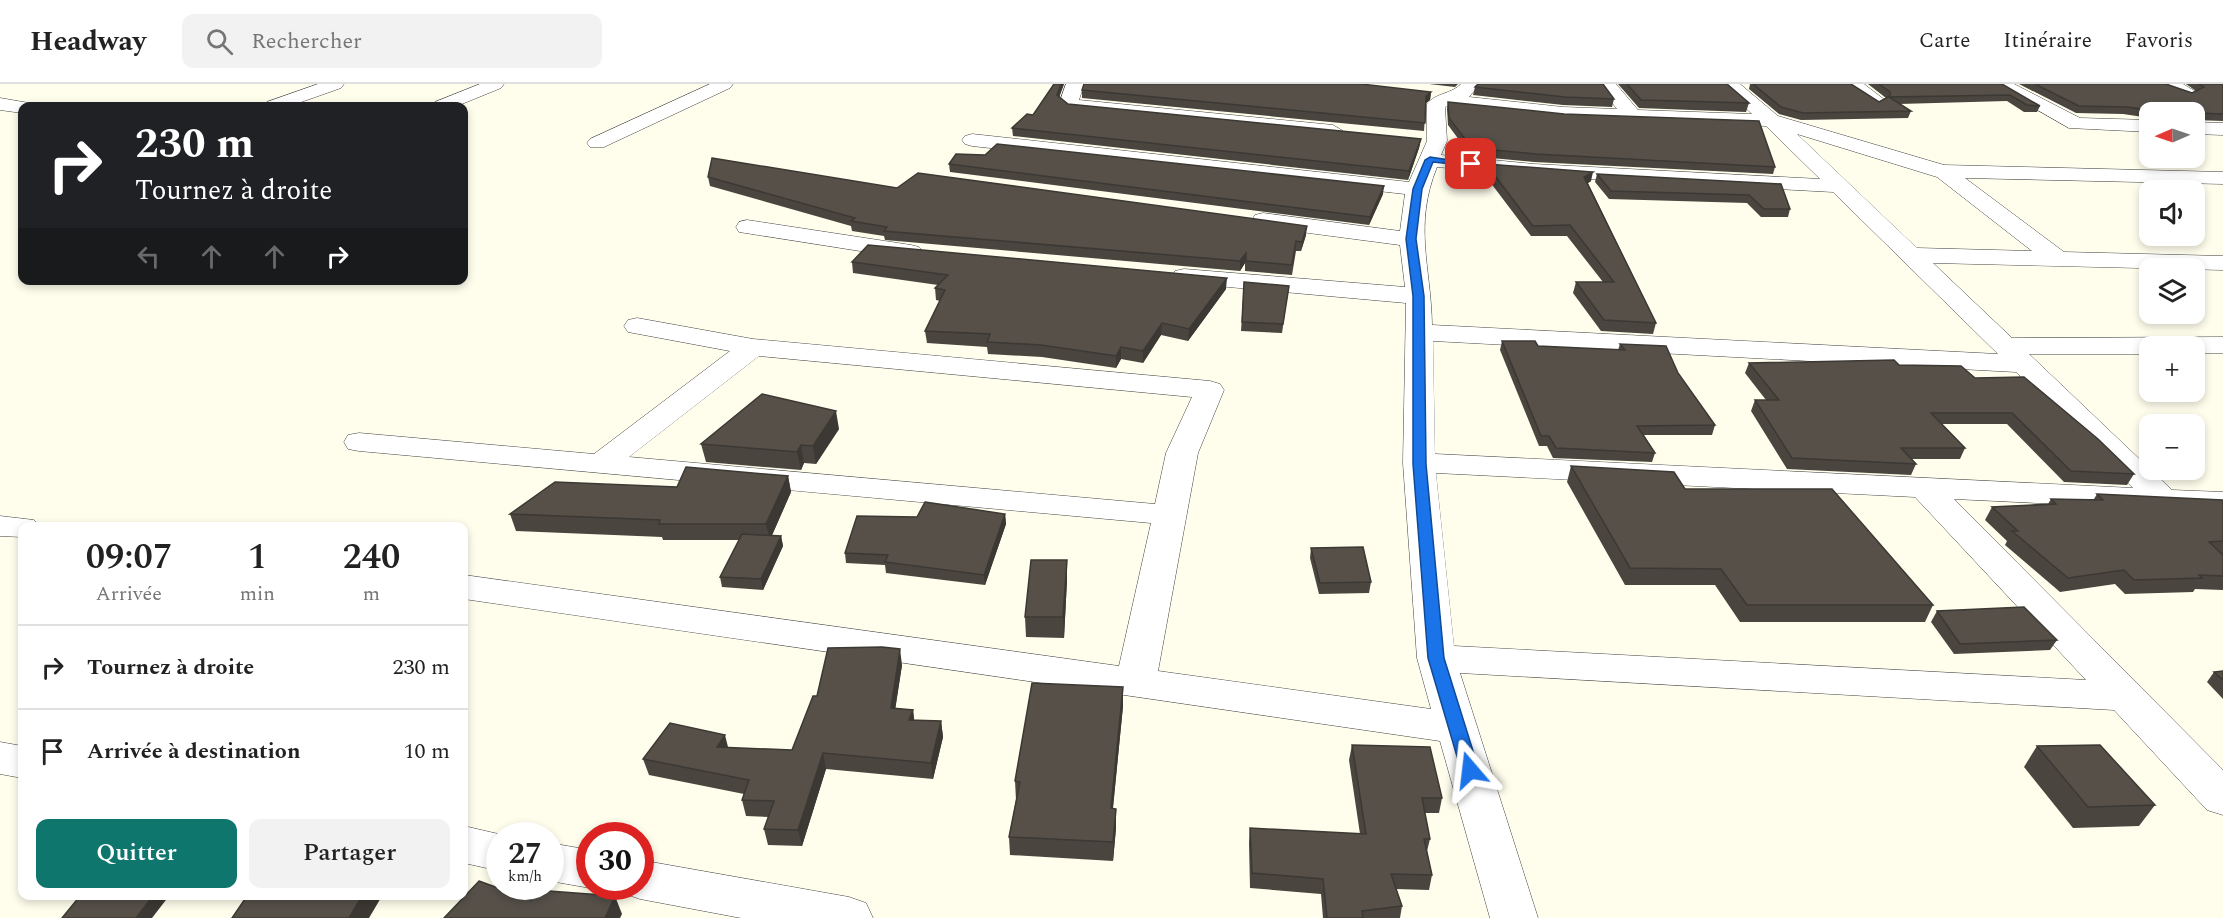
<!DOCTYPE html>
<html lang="fr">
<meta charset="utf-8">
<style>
body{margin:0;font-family:Spectral,serif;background:#f2f2f2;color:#222;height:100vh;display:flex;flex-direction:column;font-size:22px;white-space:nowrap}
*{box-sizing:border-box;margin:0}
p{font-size:20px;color:#767676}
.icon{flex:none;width:33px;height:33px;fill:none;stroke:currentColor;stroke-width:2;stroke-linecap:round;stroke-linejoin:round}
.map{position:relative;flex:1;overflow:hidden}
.panel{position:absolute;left:18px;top:438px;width:450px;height:378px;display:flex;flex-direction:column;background:#fff;border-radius:12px;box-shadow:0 3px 9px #0003}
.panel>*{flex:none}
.guide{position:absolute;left:18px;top:18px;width:450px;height:183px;border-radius:12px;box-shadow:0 3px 9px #0003;background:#202124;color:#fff;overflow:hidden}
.needle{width:39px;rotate:268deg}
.fabs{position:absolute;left:2139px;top:18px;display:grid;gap:12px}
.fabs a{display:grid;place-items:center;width:66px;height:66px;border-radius:12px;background:#fff;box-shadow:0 3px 9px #0003;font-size:30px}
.speed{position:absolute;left:486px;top:738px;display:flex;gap:12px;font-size:30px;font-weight:700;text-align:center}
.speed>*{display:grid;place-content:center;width:78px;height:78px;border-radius:50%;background:#fff;box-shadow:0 3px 9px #0003;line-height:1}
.speed small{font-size:15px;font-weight:400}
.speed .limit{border:9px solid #d22;background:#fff;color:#111}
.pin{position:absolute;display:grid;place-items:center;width:51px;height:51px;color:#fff;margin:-26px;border-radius:12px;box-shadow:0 3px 9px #0006}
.me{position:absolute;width:66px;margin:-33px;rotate:343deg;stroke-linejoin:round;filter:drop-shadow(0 0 4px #0008)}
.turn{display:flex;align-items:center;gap:21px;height:126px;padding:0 18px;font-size:27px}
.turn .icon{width:78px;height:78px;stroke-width:2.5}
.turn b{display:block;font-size:42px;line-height:51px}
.lanes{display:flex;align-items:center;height:57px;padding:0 18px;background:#0003;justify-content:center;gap:30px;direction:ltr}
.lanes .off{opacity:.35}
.eta{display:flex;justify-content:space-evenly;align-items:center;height:102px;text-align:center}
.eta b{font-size:36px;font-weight:600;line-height:42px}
.action{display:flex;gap:12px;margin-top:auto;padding:12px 18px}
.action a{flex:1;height:69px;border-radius:12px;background:#0f766e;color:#fff;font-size:24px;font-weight:600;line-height:69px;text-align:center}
.action a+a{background:#f2f2f2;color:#222}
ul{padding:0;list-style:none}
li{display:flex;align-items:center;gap:18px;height:84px;padding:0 18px;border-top:2px solid #e0e0e0}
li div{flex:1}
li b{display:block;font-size:22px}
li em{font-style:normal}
header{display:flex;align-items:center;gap:36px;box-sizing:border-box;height:84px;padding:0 30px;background:#fff;border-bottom:2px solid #e0e0e0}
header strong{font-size:28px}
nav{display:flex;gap:33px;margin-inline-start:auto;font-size:21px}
.search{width:420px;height:54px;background:#f2f2f2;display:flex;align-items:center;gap:15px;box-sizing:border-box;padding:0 21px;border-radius:12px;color:#767676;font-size:22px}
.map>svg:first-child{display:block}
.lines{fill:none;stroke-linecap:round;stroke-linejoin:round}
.minor-casing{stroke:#404040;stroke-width:1}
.minor{fill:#fff;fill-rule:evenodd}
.wall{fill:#4a453f}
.shaded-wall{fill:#3c3833}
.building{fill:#565049;stroke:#3c3833;stroke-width:1.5}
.route{fill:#1a73e8;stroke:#114b97;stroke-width:1.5}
</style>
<header>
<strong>Headway</strong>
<div class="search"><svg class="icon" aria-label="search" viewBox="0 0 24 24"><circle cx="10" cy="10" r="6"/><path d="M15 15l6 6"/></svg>Rechercher</div>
<nav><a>Carte</a><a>Itinéraire</a><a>Favoris</a></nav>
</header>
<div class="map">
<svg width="2223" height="834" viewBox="0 0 2223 834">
<rect width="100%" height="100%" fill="#fffeed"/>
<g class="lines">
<defs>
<g id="minor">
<polygon points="318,0 344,0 341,4 290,22 265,22 267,18"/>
<polygon points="480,0 504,0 501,4 457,22 433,22 435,18"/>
<polygon points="710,0 733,0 730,4 604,63 590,63 587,59 590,55"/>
<polygon points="1066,0 1084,0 1079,16 1333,41 1343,47 1333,53 1068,26 1059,20"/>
<path d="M1461,0H1480L1469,13L1563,23L1617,25L1597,0H1616L1638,26L1752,30L1720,0H1740L1778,32L1944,81L2223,88V100L1965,94L2064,168L2223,172V186L1933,179L2012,254L2223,253V269H2194V262H2150V270H2029L2172,406L2223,408V428L1954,415L2223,686V731L2207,726L2114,626L1460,589L1538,834H1490L1440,657L464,515V491L1119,582L1151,439L359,367L348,365L344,358L348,351L359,349L594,370L730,267L628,248L624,242L628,236L637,234L753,255L1210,297L1220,300L1224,306L1198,369L1158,587L1431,625L1417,574L1403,379L1406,219L1184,199L1175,197L1172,192L1175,187L1184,185L1405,203L1400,161L1263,143L1255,141L1252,136L1255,131L1263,129L1400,147L1405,110L972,62L965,60L962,56L965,52L972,50L1409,98L1427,57V20C1435,9 1452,10 1461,0ZM1448,22L1563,35L1766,42L1820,95L1534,80L1441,71L1447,57L1445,23ZM1797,50L1937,93L2032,167L1917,164ZM1437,83L1534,92L1833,108L1998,270L1432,241C1431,182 1413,142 1437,83ZM1433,257L2016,288L2133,404L1435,370ZM759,272L1192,313L1166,369L1155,420L629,373ZM1436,389L1915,413L2086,596L1454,562Z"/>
<polygon points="1843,0 1864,0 1886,17 1877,23 1871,21"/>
<polygon points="1992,0 2014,0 2080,34 2150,36 2150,48 2069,44"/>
<polygon points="2159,0 2183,0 2198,9 2189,14 2162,4"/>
<polygon points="0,14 29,19 31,22 22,22 22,29 0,26"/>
<polygon points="2194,38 2223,39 2223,51 2194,50"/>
<polygon points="747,136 911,161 919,163 923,168 919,173 911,175 739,148 736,143 739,138"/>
<polygon points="0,432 34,436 39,442 22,442 22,453 0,452"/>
<polygon points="0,658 22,662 22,694 0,690"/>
<polygon points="464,742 507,752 500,752 500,787 464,779"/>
<polygon points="550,759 590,766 590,802 595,802 590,804 550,797"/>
<polygon points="640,776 849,813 866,819 873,834 741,834 640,815 623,809 620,802 640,802"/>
</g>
</defs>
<use href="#minor" class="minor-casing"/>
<use href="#minor" class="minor"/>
</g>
<g class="wall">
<polygon points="1054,0 1064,0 1059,13 1068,20 1421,55 1419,64 1408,96 1013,52 1012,44 1033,31"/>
<polygon points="1429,0 1458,0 1455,3"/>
<polygon points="1618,0 1727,0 1749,19 1746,28 1639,24"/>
<polygon points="1750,0 1851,0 1879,18 1886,14 1868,0 2002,0 2040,22 2037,28 2024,28 2007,17 1899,20 1911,27 1908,34 1801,36 1779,30 1749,5"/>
<polygon points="2019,0 2166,0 2192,9 2196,7 2186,0 2223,0 2223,37 2194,36 2194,28 2150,28 2150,34 2123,30 2076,29"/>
<polygon points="1475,3 1614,15 1612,23 1563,21 1473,11"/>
<polygon points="1082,6 1431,8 1430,16 1426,19 1424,47 1082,14"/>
<polygon points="1448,18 1775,83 1773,90 1534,78 1471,72 1448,41 1447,25"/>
<polygon points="949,80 1383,110 1369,141 950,88"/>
<polygon points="1486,80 1591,97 1588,99 1656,239 1653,250 1601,247 1573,209 1576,198 1603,198 1567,152 1531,152 1484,90"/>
<polygon points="1597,90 1781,100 1790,125 1788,133 1761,133 1747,119 1609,115 1595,98"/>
<polygon points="708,93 897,104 1306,151 1301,167 1296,167 1292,191 1245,187 1245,179 1240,187 885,156 884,152 852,147 851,142 710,102"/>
<polygon points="852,178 1226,205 1188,257 1161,251 1143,279 1121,275 1116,284 1042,273 988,270 987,263 927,259 925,247 940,217 936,216 935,204 938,201 853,189"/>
<polygon points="1244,198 1289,202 1282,249 1241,247"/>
<polygon points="1502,257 1538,262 1618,266 1620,260 1678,289 1715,341 1712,351 1644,351 1655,369 1652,378 1553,374 1547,362 1539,362 1500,266"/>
<polygon points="1749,279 1899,281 1975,294 2134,390 2127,401 2064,398 2007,340 1942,340 1965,364 1960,375 1912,375 1916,380 1911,391 1787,385 1751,327 1755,316 1766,316 1745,289"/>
<polygon points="839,345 816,380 804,379 801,386 706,378 701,360"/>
<polygon points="1571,382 1685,405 1933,521 1925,538 1740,538 1715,501 1625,501 1567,398"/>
<polygon points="788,392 791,408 772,451 781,452 783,462 763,506 722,503 720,493 739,456 663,456 662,453 516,447 510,430 677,403"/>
<polygon points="2097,410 2223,416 2223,506 2195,505 2193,508 2125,510 2115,500 2060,508 2005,461 2007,457 1985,436 1992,423 2048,420 2051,415 2094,415"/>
<polygon points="1005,430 1006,440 985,501 886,489 885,481 846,479 845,469 917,433"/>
<polygon points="1311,464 1371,498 1369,509 1319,510 1310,474"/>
<polygon points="1067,496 1064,554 1026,553 1025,533"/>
<polygon points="1937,527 2057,556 2050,566 1954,570 1931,538"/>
<polygon points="902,581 895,625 913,626 914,636 941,637 943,653 933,695 826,685 802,762 768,761 764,745 769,733 746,732 742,716 744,710 649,691 643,675 729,664 792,666"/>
<polygon points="2223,587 2223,615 2207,598 2214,588"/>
<polygon points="1123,603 1123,622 1113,724 1116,744 1113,777 1010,771 1009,753 1016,716 1015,697"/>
<polygon points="1352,661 1442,714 1439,729 1425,729 1430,755 1427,767 1432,791 1429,806 1396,805 1402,822 1400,834 1323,834 1321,810 1250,804 1249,759 1250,744 1360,750 1349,676"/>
<polygon points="2037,662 2155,721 2139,742 2073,744 2024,683"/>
</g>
<g class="shaded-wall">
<polygon points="1061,0 1064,0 1057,19 1057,11"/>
<polygon points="1431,8 1430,16 1425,20 1426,12"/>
<polygon points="1421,55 1419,64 1408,96 1409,87"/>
<polygon points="1593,88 1591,97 1582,103 1584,93"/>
<polygon points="1384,102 1383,110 1369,141 1370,133"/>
<polygon points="1307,142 1306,151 1301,167 1302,158"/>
<polygon points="1246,169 1245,179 1240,187 1240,177"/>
<polygon points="1227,194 1226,205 1188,257 1189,245"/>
<polygon points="1162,239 1161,251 1143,279 1143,267"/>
<polygon points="1121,263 1121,275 1116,284 1116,272"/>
<polygon points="836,327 839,345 816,380 813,362"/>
<polygon points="801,361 804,379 801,386 797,368"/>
<polygon points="788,392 791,408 770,456 766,440"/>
<polygon points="1005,430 1006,440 985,501 984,491"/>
<polygon points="781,452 783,462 763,506 761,495"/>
<polygon points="1067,476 1067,496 1064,554 1063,533"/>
<polygon points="900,565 902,581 893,640 891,624"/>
<polygon points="1123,603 1123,622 1111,743 1111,724"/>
<polygon points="913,626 915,642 909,636"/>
<polygon points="941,637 943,653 933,695 931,679"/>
<polygon points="725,651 729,667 717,663"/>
<polygon points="823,669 826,685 802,762 798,746"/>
<polygon points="1116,725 1116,744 1113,777 1113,758"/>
<polygon points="153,812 169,812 152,834 136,834"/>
<polygon points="362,812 382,812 369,834 349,834"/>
<polygon points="615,812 622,830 620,834 605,834"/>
</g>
<g class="building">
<polygon points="1054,0 1061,0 1057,11 1068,20 1421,55 1409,87 1012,44 1027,30 1033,31"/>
<polygon points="1084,0 1361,0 1431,8 1426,12 1425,39 1082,6"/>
<polygon points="1478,0 1603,0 1614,15 1565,13 1475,3"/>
<polygon points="1627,0 1727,0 1749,19 1641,16"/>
<polygon points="1753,0 1851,0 1879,18 1890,12 1890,8 1879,0 2002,0 2040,22 2027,21 2010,11 1889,13 1911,27 1803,29 1781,23"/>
<polygon points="2035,0 2166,0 2192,9 2204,3 2199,0 2223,0 2223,30 2198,29 2194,31 2194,28 2155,28 2154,27 2127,23 2079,22"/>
<polygon points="1448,18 1564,30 1759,37 1775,83 1536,70 1472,64 1449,34"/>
<polygon points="997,60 1384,102 1370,133 949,80 956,70 985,71"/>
<polygon points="712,74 897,104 918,89 1307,142 1302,158 1296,157 1292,181 1246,177 1246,169 1240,177 884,147 887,143 851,137 855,134 708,93"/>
<polygon points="1486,80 1593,88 1584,93 1656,239 1604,236 1576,198 1614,198 1570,141 1533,142"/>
<polygon points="1597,90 1781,100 1790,125 1764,125 1749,111 1611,107"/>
<polygon points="868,161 1227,194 1189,245 1162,239 1143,267 1121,263 1116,272 1041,261 987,258 990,250 925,247 945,206 935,204 948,191 852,178"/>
<polygon points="1244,198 1289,202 1283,240 1242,238"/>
<polygon points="1502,257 1535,257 1538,262 1625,266 1620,260 1666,262 1678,289 1715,341 1637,342 1655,369 1556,364 1549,352 1541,352"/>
<polygon points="1894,276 1899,281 1961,282 1975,294 2024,293 2098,355 2134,390 2071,387 2012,329 1931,329 1965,364 1901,364 1916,380 1792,374 1755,316 1779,316 1749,279"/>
<polygon points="762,310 836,327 813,362 801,361 797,368 701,360"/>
<polygon points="1571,382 1674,388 1685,405 1832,405 1933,521 1747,521 1721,485 1630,484"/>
<polygon points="686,383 788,392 766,440 659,440 660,436 510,430 555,398 677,403"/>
<polygon points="2097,410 2223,416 2223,457 2209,458 2223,471 2223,492 2199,491 2202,494 2134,496 2124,486 2068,494 2012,447 2018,447 1992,423 2056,420 2051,415 2103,416"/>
<polygon points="925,418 1005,430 984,491 885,478 888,471 845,469 857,432 917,433"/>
<polygon points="742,450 781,452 761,495 720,493"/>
<polygon points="1363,463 1371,498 1320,499 1311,464"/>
<polygon points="1031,476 1067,476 1063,533 1025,533"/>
<polygon points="2024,523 2057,556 1960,560 1937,527"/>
<polygon points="882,563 900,565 891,624 913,626 909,636 941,637 931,679 823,669 798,746 764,745 774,717 742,716 749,696 643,675 670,639 725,651 717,663 792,666 813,612 817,612 828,564"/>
<polygon points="2223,587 2223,596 2214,588"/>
<polygon points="1032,599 1123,603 1111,724 1116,725 1113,758 1009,753 1020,698 1015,697"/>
<polygon points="1352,661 1430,663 1442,714 1422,714 1430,755 1424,755 1432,791 1391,790 1402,822 1362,827 1363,834 1327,834 1323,795 1252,789 1250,744 1366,750"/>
<polygon points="2100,661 2155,721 2088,723 2037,662"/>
<polygon points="479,797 531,816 536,806 615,812 605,834 444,834"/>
<polygon points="80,812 153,812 136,834 62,834"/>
<polygon points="247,812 362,812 349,834 232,834"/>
</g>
<polygon class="route" points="1430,73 1476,80 1471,82 1433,78 1422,105 1416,155 1424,212 1426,380 1444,574 1479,686 1476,691 1463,691 1461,686 1428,574 1413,380 1413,212 1406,155 1413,105 1425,76"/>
</svg>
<div class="fabs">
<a><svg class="needle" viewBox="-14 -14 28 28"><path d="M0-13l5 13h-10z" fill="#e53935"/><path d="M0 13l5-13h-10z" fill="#767676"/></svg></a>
<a><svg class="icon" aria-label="sound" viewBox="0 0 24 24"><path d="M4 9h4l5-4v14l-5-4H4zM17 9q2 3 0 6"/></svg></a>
<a><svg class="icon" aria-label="layers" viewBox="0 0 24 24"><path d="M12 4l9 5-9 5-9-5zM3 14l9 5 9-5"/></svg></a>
<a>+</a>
<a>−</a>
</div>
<div class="speed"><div>27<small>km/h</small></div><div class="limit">30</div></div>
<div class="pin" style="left:1471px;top:80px;background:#d93025"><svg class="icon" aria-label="arrive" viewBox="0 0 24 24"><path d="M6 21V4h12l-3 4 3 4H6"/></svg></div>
<svg class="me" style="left:1470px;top:686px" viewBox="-20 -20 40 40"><path d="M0-17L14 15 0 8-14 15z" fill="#1a73e8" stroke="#fff" stroke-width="4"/></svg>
<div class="guide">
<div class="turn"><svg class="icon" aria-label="right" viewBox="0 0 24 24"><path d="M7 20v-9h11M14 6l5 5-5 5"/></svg><div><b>230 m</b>Tournez à droite</div></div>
<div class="lanes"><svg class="icon off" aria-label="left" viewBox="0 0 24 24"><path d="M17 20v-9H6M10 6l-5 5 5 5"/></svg><svg class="icon off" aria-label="ahead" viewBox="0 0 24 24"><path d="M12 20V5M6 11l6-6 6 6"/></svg><svg class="icon off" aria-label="ahead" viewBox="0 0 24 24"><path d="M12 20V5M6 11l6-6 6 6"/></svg><svg class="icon" aria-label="right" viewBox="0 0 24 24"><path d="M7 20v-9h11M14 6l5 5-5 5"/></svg></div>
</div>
<section class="panel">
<div class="eta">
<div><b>09:07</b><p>Arrivée</p></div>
<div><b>1</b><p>min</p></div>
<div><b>240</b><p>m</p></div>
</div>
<ul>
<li><svg class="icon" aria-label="right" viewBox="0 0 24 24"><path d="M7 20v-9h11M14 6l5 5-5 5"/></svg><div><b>Tournez à droite</b></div><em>230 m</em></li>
<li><svg class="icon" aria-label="arrive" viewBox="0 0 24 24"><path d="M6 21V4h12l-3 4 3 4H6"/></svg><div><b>Arrivée à destination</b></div><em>10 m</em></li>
</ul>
<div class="action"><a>Quitter</a><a>Partager</a></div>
</section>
</div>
